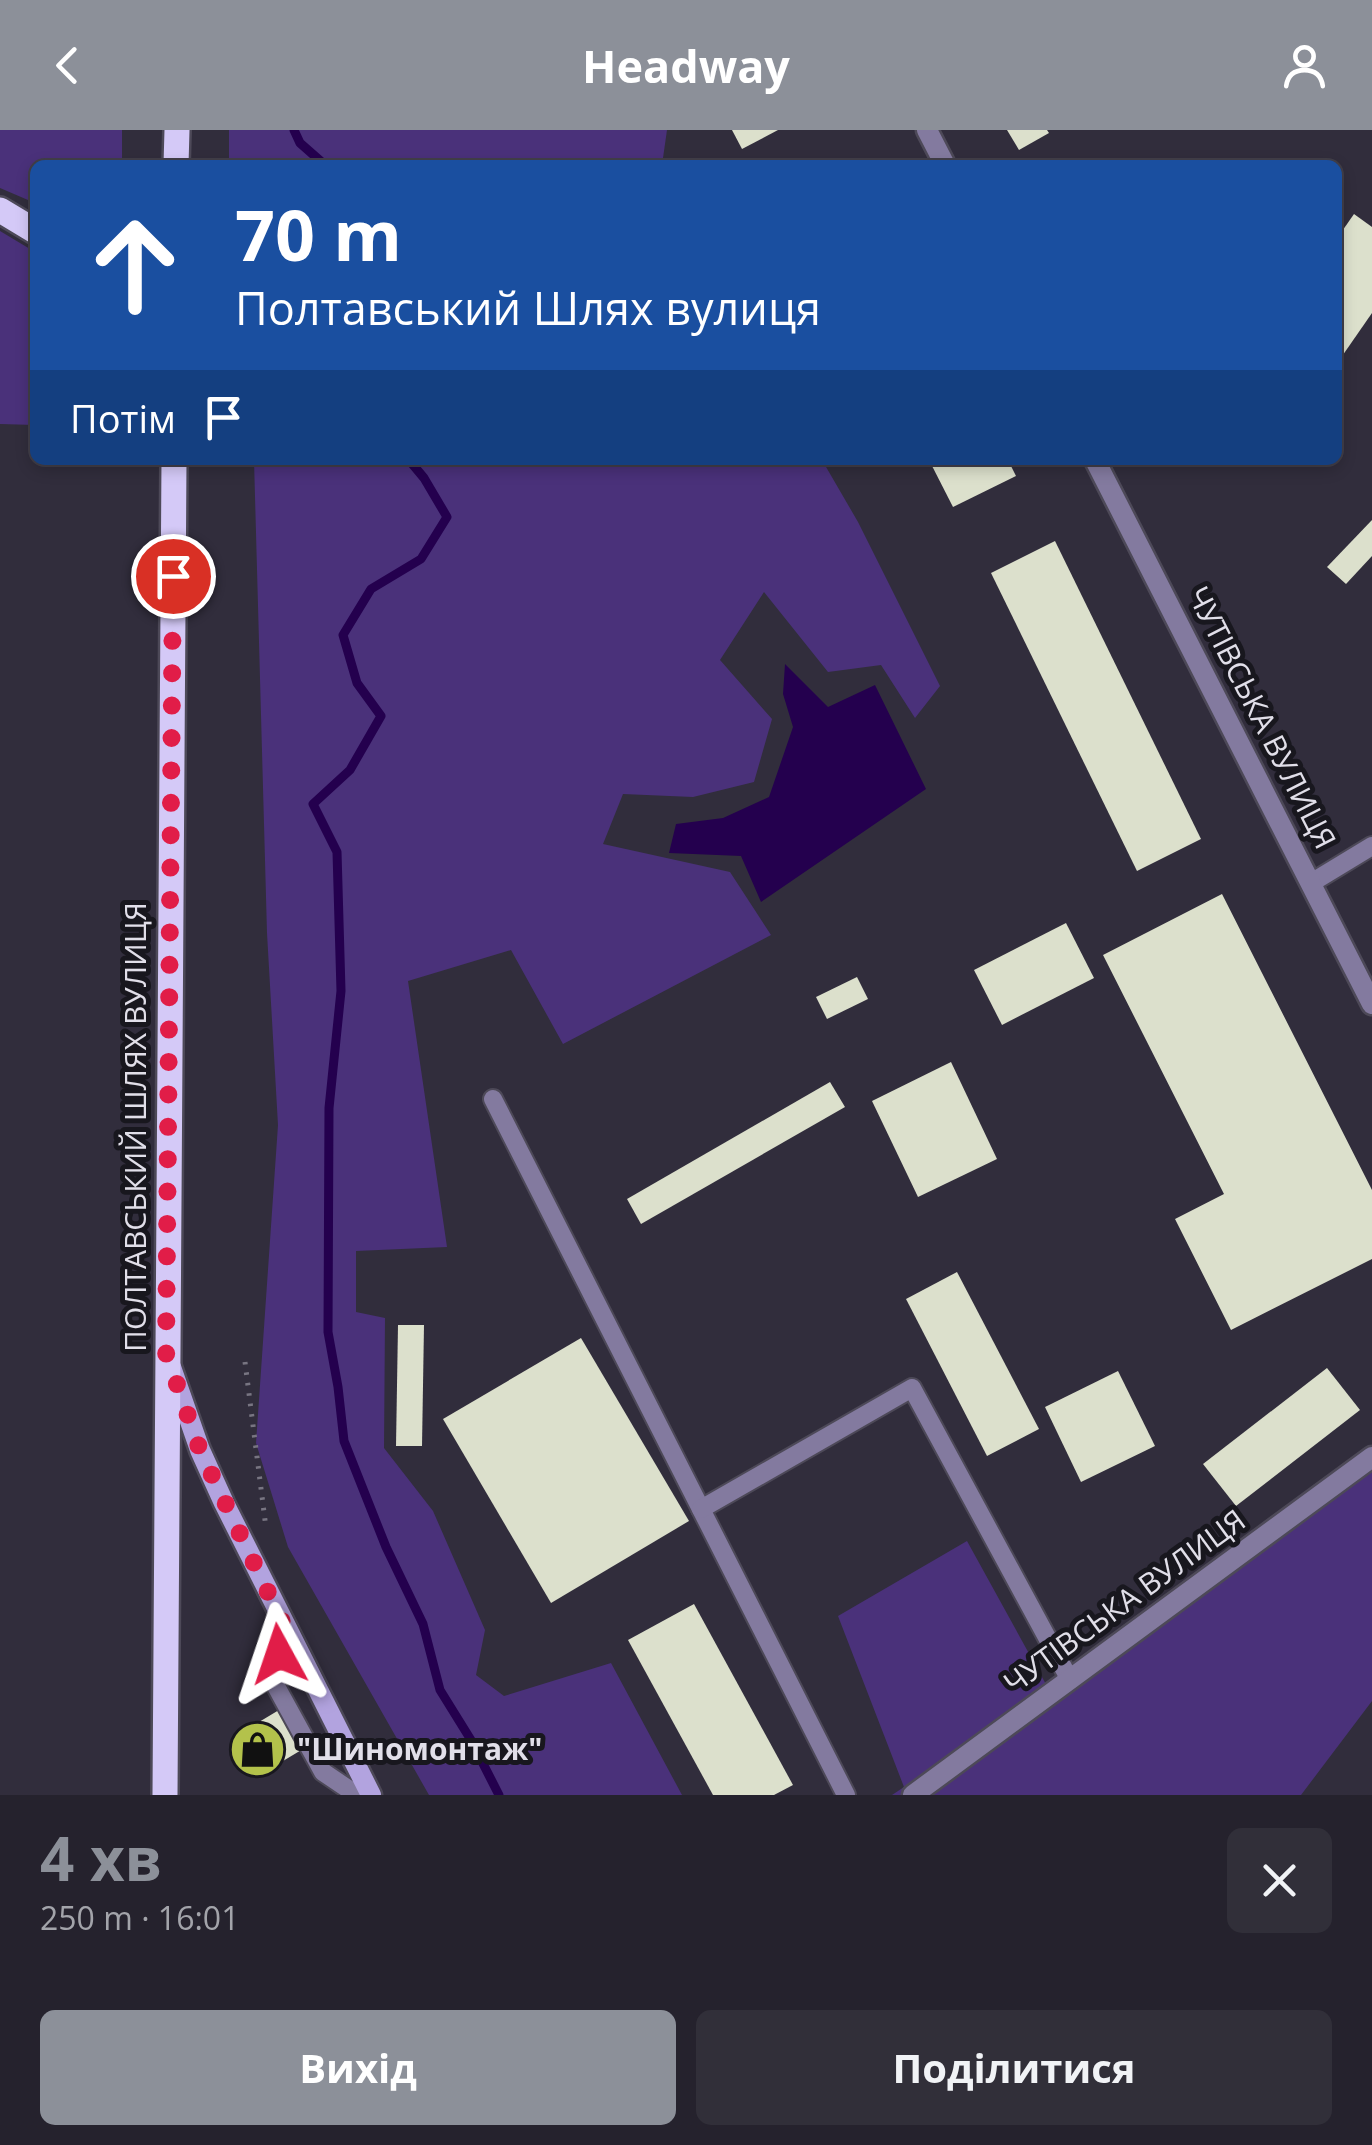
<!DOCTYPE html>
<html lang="uk">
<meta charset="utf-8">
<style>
body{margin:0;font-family:"Open Sans",sans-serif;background:#312f39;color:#f1f3f6;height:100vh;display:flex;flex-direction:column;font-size:38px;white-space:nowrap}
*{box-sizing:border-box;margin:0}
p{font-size:32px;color:#a3a4aa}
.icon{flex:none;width:55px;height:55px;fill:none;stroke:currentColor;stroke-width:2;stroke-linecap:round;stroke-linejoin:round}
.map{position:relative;height:1665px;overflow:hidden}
.panel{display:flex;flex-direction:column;background:#25222d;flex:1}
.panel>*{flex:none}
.hud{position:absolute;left:30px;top:30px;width:1312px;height:305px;border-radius:15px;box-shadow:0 5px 15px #0003,0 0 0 2px #423f49;background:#1a4fa0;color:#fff;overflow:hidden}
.pin{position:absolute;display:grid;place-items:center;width:85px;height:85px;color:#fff;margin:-42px;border:5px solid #fff;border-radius:50%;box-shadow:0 2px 10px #0007}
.me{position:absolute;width:110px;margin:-55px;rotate:355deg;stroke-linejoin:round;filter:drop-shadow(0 0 8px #0008)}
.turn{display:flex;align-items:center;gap:35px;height:210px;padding:0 40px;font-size:45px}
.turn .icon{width:130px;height:130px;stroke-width:2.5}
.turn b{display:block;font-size:70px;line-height:85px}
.then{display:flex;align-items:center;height:95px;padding:0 40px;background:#0003;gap:20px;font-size:38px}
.round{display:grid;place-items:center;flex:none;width:105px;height:105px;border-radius:15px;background:#312f39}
.head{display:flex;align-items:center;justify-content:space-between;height:170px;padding:0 40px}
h1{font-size:60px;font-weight:700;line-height:75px;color:#8c9099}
.button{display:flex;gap:20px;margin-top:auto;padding:20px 40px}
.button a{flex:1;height:115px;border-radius:15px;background:#8c9099;color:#fff;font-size:40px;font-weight:700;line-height:115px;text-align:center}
.button a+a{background:#312f39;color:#f1f3f6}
header{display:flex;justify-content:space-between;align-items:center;height:130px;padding:0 40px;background:#8c9099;color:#fff;font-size:45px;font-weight:700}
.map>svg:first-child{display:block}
.green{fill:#4a317a}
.water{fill:#24004e}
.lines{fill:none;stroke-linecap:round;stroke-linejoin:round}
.stream{stroke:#24004e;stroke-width:9}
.building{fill:#dce0cc}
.lane-casing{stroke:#4d4958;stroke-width:22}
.street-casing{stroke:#4d4958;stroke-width:25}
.secondary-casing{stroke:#4d4958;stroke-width:25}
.primary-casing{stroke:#4d4958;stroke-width:30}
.path{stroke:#787582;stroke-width:5;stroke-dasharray:2.5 8;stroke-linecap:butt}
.lane{stroke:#837a9f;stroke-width:18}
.street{stroke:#837a9f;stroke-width:20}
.secondary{stroke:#b2a3df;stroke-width:20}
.primary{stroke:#d4c9f7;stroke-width:25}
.route{stroke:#e11d48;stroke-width:18;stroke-dasharray:0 32.4}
.labels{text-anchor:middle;stroke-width:10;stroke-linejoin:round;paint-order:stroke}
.street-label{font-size:30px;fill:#e1dfe9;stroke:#18171e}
.poi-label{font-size:30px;font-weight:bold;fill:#e1dfe9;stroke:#18171e;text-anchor:start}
</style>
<header><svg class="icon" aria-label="back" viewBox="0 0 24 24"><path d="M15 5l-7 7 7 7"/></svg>Headway<svg class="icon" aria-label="person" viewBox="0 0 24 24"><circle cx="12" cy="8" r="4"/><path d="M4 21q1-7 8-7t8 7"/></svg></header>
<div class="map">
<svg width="1372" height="1665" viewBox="0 0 1372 1665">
<rect width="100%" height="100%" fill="#312d3c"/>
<g class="green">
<polygon points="0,0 122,0 122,35 35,35 35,73 0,58"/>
<polygon points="229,0 667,0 662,35 229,35"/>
<polygon points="0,101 35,122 35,295 0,294"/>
<polygon points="254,330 822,330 858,392 940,556 915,588 881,535 828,542 764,462 720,530 772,589 754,652 693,667 623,664 603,714 730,742 771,805 563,914 511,820 408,851 447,1117 356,1121 356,1182 385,1188 384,1318 433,1381 485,1500 476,1545 504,1566 611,1533 682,1665 429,1665 288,1417 256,1313 278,995 267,803"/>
<polygon points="1372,1322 1372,1571 1301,1665 892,1665 904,1657 838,1486 967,1411 1053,1567"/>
</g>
<polygon class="water" points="785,534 828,577 875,555 926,659 761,772 741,726 669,723 676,694 723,688 769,667 793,597 783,564"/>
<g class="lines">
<g class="stream">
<polyline points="294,0 300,13 325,35"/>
<polyline points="409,330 424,348 447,387 421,429 371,459 343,505 357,553 381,586 350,640 313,674 337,722 341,861 329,978 328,1202 338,1257 344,1311 386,1417 423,1494 440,1560 471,1610 499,1665"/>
</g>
</g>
<g class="building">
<polygon points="732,0 778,0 742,19"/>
<polygon points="1007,0 1047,0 1049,3 1019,20"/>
<polygon points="1354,84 1372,97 1372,183 1338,232 1338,107"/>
<polygon points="929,330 1008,330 1016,346 953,377"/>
<polygon points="1372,390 1372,426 1346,454 1327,437"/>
<polygon points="1055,411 1201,709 1137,741 991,443"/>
<polygon points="1222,764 1372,1060 1372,1129 1231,1200 1175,1089 1224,1064 1103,825"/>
<polygon points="1066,793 1094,848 1002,895 974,840"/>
<polygon points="857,847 868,869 827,889 816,867"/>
<polygon points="951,932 997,1029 918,1067 872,971"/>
<polygon points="830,952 845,977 641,1094 627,1069"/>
<polygon points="957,1142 1039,1299 987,1326 906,1169"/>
<polygon points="398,1195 424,1195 422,1316 396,1316"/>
<polygon points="581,1208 689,1391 551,1473 443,1289"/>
<polygon points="1327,1238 1360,1280 1236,1376 1203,1334"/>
<polygon points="1118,1241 1155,1316 1081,1352 1045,1277"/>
<polygon points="694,1474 793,1655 774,1665 713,1665 628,1510"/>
<polygon points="279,1580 303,1619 273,1637 270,1633 252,1643 235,1613 252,1603 249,1598"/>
</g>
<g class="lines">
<defs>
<g id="lane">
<polyline points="1311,753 1372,716"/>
<polyline points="493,969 846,1665"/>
<polyline points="701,1379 912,1258 1070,1550"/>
<polyline points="286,1500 272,1549 323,1642 357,1665"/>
</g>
<g id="street">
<polyline points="927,0 945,35"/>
<polyline points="1095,330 1372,874"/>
<polyline points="913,1665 1372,1327"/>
</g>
<polyline id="secondary" points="171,1237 200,1320 224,1373 371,1665"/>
<g id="primary">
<polyline points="176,35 177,0"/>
<polyline points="0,80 35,101"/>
<polyline points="165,1665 174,330"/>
</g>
</defs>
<use href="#lane" class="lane-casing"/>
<use href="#street" class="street-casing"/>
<use href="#secondary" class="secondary-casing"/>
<use href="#primary" class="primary-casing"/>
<polyline class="path" points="245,1232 266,1398"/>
<use href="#lane" class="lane"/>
<use href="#street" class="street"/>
<use href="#secondary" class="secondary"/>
<use href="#primary" class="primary"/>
</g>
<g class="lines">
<polyline class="route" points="173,446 166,1223 200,1320 286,1500 279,1524"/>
</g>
<defs>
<symbol id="shop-disc" viewBox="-11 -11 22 22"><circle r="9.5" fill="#b3c24b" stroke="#18171e"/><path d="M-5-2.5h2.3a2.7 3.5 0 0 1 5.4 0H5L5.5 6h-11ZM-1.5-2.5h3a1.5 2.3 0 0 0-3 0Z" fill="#111"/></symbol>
</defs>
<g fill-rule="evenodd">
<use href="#shop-disc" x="226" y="1588" width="63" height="63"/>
</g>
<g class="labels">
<g class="street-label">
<text transform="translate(1261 588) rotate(63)" y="10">ЧУТІВСЬКА ВУЛИЦЯ</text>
<text transform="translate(136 997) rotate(-90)" y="10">ПОЛТАВСЬКИЙ ШЛЯХ ВУЛИЦЯ</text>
<text transform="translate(1125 1472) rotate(-36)" y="10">ЧУТІВСЬКА ВУЛИЦЯ</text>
</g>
<g class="poi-label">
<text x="297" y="1630">"Шиномонтаж"</text>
</g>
</g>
</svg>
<div class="pin" style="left:173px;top:446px;background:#d93025"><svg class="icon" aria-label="arrive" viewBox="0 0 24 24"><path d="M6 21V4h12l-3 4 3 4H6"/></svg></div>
<svg class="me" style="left:279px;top:1524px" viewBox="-20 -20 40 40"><path d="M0-17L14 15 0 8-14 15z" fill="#e11d48" stroke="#fff" stroke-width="4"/></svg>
<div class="hud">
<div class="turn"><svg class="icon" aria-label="ahead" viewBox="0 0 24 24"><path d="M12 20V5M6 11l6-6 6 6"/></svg><div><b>70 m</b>Полтавський Шлях вулиця</div></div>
<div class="then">Потім<svg class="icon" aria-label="arrive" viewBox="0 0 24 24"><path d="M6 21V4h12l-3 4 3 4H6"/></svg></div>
</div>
</div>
<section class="panel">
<div class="head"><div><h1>4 хв</h1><p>250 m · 16:01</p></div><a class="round"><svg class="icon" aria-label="close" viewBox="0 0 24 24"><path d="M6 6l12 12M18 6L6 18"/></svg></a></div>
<div class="button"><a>Вихід</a><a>Поділитися</a></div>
</section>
